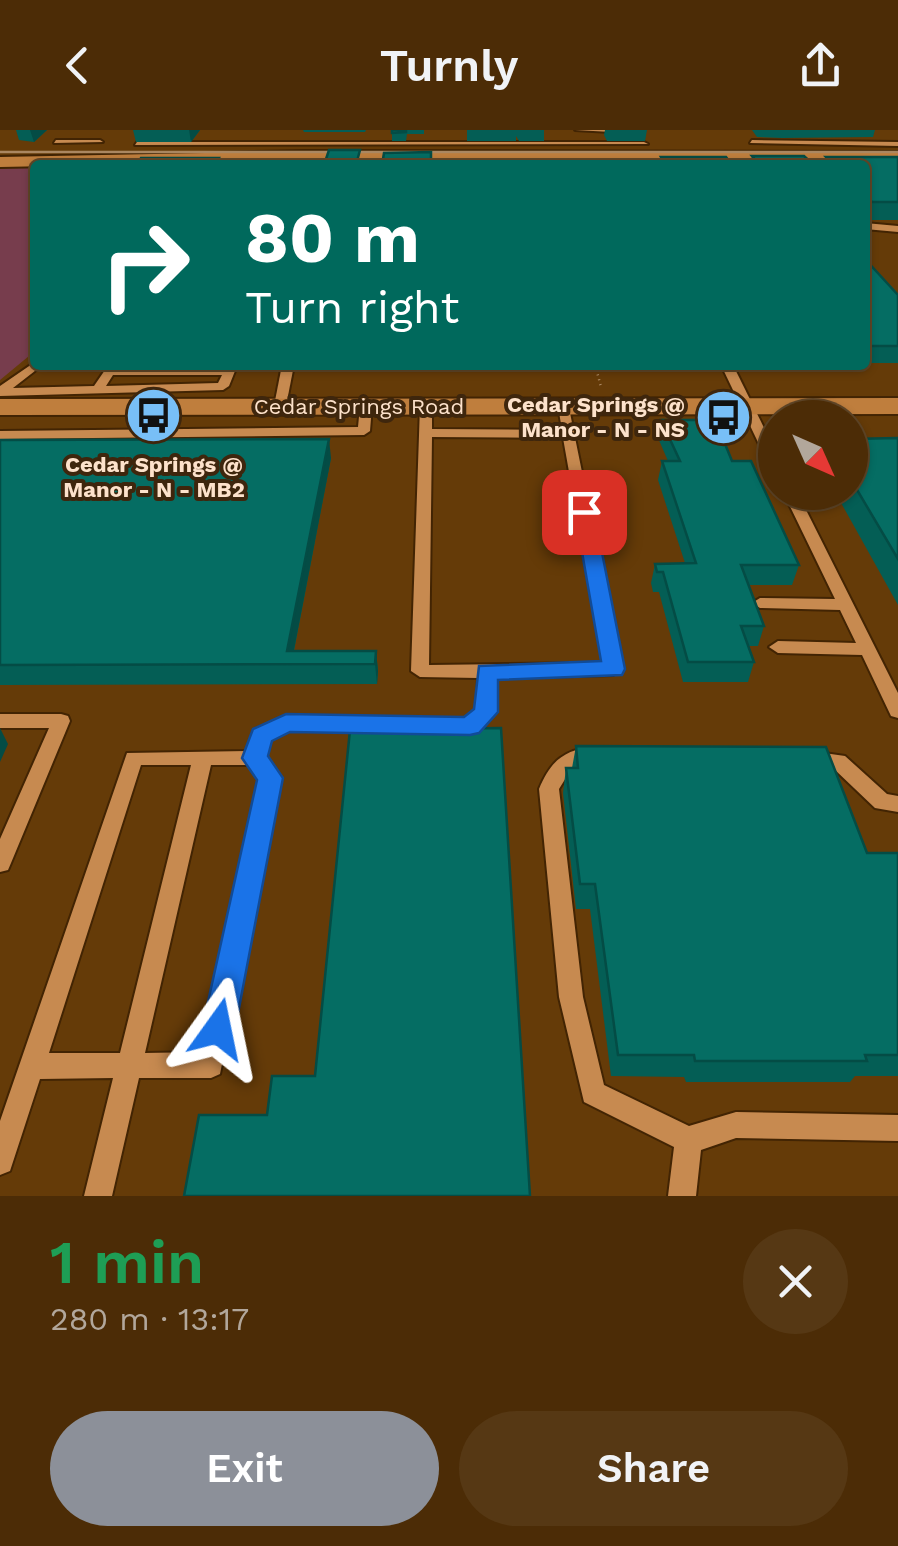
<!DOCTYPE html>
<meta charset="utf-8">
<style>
body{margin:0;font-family:"Work Sans",sans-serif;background:#563814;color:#f1f3f6;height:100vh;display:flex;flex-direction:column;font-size:38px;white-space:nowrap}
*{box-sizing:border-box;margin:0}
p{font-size:32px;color:#b2a79b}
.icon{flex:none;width:55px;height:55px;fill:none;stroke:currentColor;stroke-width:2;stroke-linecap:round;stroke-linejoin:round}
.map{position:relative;height:1066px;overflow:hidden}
.drawer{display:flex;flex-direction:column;background:#4c2c06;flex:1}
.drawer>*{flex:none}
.top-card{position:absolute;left:30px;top:30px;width:840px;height:210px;border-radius:10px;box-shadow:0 2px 8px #0004,0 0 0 2px #634828;background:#00695c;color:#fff;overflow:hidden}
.needle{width:65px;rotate:135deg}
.tools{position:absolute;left:758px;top:270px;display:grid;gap:20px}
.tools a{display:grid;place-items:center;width:110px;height:110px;border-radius:50%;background:#4c2c06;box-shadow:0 2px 8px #0004,0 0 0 2px #634828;font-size:50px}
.pin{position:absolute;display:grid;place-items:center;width:85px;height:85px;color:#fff;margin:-42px;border-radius:20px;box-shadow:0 5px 15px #0006}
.me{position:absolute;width:110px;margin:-55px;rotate:12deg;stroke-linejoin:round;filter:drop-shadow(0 0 8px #0008)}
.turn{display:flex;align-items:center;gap:35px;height:210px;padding:0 50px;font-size:45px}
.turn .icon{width:130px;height:130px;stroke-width:2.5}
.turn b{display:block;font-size:70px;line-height:85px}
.round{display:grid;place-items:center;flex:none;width:105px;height:105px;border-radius:52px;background:#563814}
.summary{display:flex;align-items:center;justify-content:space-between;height:170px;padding:0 50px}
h1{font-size:60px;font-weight:600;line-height:75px;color:#1e9e55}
.button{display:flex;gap:20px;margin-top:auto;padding:20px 50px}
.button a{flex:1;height:115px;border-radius:60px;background:#8c9099;color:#fff;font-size:40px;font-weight:600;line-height:115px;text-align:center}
.button a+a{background:#563814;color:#f1f3f6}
header{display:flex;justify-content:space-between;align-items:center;height:130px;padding:0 50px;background:#4c2c06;font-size:45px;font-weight:600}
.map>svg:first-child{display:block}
.green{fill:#773d4d}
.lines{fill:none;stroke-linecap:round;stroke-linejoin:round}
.minor-casing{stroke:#422403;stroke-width:4}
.major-casing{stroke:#422403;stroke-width:4}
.path{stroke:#af8c67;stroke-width:2.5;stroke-dasharray:1 4;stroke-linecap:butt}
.minor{fill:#c78a50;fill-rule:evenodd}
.major{fill:#bf7e3d;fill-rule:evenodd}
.tram{stroke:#aa8761;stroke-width:2.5}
.wall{fill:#045e55}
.shaded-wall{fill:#044c45}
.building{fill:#056d63;stroke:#044c45;stroke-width:2.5}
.route{fill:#1a73e8;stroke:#114b97;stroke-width:2.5}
.labels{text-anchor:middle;stroke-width:8;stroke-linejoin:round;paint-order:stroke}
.far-poi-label{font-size:22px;font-weight:bold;fill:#fde2cb;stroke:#3e260d;text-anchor:end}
.far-street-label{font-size:22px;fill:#fde2cb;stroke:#3e260d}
</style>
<header><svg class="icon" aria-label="back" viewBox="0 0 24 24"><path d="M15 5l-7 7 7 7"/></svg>Turnly<svg class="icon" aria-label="share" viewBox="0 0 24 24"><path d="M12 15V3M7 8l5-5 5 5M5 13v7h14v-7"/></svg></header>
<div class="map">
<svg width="898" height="1066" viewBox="0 0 898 1066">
<rect width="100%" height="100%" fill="#653b08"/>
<polygon class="green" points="136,33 35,35 35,221 0,250 0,36"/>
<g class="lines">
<defs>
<g id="minor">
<polygon points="575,0 632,0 632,1 629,3"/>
<polygon points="56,10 100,10 103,12 54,13"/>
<polygon points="752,10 898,12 898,16 750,13"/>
<polygon points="137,12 644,12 648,14 135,15"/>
<polygon points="338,32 402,32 406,34 335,35"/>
<polygon points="802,32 848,32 852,34 799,35"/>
<polygon points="865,93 898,96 898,102 865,99"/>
<path d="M35,232V235H42L40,237L13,258L94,256L105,240L109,239L229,238L235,241L229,256L223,260L0,266V256ZM113,245H222L218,253L106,256Z"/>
<polygon points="282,235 294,235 286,276 280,280 274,276"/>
<polygon points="721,235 733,235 775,320 775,337 768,333"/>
<polygon points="366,272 372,276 370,301 364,305 0,309 0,301 358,297 360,276"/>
<path d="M426,272L432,276V299L562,300L558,276L568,273L622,539L613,545L496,548L495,582L477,601L470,603L289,600L269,609L264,627L280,648L220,944L211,948H139L112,1066H84L113,948L40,949L10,1041L0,1045V991L127,623L247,621L254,600L287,586L466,589L477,579L478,548L420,547L411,541L420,276ZM432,307L563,308L603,533L429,535ZM141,635H191L120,923H49ZM211,635H249L260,649L201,922L145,923Z"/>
<polygon points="783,362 797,362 898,563 898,588 891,586 862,525 778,523 769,517 778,511 856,513 840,480 760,478 752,473 760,468 835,469"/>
<polygon points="0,584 61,584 68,586 70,591 11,733 8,740 0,742 0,709 49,598 0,598"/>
<path d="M594,617L601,619L604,624L601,629L572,638L559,659L583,867L604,955L689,996L736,982L898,985V1011L736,1008L701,1020L696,1066H668L674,1017L584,972L559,867L539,659C550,632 564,619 594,617Z"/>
<polygon points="810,621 845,626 887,664 898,666 898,682 875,678 833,638 803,634 800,629 803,624"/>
</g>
<g id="major">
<polygon points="306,21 898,22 898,32 306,31 0,37 0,27"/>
<polygon points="898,268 898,284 0,285 0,269"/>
</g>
</defs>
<use href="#minor" class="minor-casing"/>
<use href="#major" class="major-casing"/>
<polyline class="path" points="583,235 596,238 601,257"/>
<use href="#minor" class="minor"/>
<use href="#major" class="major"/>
<polyline class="tram" points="0,22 898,22"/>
</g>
<g class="wall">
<polygon points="16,0 47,0 34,12 19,10"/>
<polygon points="133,0 200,0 191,12 136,12"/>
<polygon points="303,0 366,0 365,2 304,2"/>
<polygon points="392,0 424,0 424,4 407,4 406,11 392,11"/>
<polygon points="467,0 544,0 544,11 519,11 516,6 516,11 467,11"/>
<polygon points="605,0 647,0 645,11 607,11 604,5"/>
<polygon points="752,0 875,0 873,7 782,8 757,7"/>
<polygon points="752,26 814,35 750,35"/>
<polygon points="826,27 898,27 898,90 866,90 865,35 824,35"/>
<polygon points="865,129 898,165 898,233 865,233"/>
<polygon points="661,290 711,309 732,331 799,435 792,455 748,455 764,496 758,516 748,516 754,532 748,552 683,552 659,462 653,462 651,453 655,434 685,433 658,350 662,331 668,331 658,308"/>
<polygon points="898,308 898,475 835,362 850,362 850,309"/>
<polygon points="0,310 331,328 294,521 376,521 378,541 377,554 0,555"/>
<polygon points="576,616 867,723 898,723 898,946 855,946 850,952 686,952 684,947 611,946 590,779 576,779 563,663 566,638 572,638"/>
</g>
<g class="shaded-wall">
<polygon points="30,0 47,0 34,12"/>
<polygon points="189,0 200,0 191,12"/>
<polygon points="329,309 331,328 291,535 287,521"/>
<polygon points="376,521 378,541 377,554 375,534"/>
<polygon points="0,598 8,614 0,632"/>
</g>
<g class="building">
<polygon points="392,0 406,0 406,2 392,3"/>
<polygon points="329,20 360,20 356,35 324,35"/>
<polygon points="431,22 431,35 382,35 384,23"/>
<polygon points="752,26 804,26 814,35 760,35"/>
<polygon points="661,27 726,27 732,35 666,35"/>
<polygon points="826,27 898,27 898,72 872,72 865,65 865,35 834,35"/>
<polygon points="141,28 219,28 217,33 202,33 201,35 117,35 137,34"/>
<polygon points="457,31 613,31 615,35 457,35"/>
<polygon points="865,129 898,165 898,216 865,216"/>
<polygon points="661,290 703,290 711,309 723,309 732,331 751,331 799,435 741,435 764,496 741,496 754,532 688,532 663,442 657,442 655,434 696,433 662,331 680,331"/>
<polygon points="898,308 898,429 850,348 850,309"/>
<polygon points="329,309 287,521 376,521 375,534 0,535 0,310"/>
<polygon points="501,598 530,1066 184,1066 199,985 267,985 272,946 315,946 350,600"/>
<polygon points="576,616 826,617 867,723 898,723 898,925 865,925 867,931 695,931 694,925 618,925 595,754 580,754 566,638 578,638"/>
</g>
<polygon class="route" points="584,377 594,382 625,539 622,545 498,550 498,582 479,603 470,605 290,602 272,611 268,626 283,648 235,899 230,910 218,915 207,910 202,899 257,650 242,628 253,599 286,584 464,587 474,579 479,536 601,531 575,382"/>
<defs>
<symbol id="bus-disc" viewBox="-11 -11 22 22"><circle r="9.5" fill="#78bff7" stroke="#3e260d"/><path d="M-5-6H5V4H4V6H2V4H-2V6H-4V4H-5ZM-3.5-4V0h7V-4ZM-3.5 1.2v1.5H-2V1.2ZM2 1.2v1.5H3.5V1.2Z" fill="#111"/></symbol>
</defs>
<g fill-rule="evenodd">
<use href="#bus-disc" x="122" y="254" width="63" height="63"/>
<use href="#bus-disc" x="692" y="256" width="63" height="63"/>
</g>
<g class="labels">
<g class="far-poi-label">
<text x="685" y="282">Cedar Springs @<tspan x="685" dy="25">Manor - N - NS</tspan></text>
<text x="154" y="342" text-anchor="middle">Cedar Springs @<tspan x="154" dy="25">Manor - N - MB2</tspan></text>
</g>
<g class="far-street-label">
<text x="359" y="284">Cedar Springs Road</text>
</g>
</g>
</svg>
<div class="tools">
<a><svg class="needle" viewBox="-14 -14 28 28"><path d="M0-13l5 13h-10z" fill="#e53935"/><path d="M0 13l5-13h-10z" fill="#b2a79b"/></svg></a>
</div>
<div class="pin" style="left:584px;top:382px;background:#d93025"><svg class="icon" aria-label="arrive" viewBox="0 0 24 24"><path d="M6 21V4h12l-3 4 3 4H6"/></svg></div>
<svg class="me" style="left:218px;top:899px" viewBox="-20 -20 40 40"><path d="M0-17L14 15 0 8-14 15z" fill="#1a73e8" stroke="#fff" stroke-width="4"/></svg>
<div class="top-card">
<div class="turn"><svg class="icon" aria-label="right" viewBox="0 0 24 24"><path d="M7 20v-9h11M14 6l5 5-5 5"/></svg><div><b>80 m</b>Turn right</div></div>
</div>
</div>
<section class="drawer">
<div class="summary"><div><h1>1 min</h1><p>280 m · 13:17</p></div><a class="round"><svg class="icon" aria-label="close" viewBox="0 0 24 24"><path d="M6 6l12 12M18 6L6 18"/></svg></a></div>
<div class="button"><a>Exit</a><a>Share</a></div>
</section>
